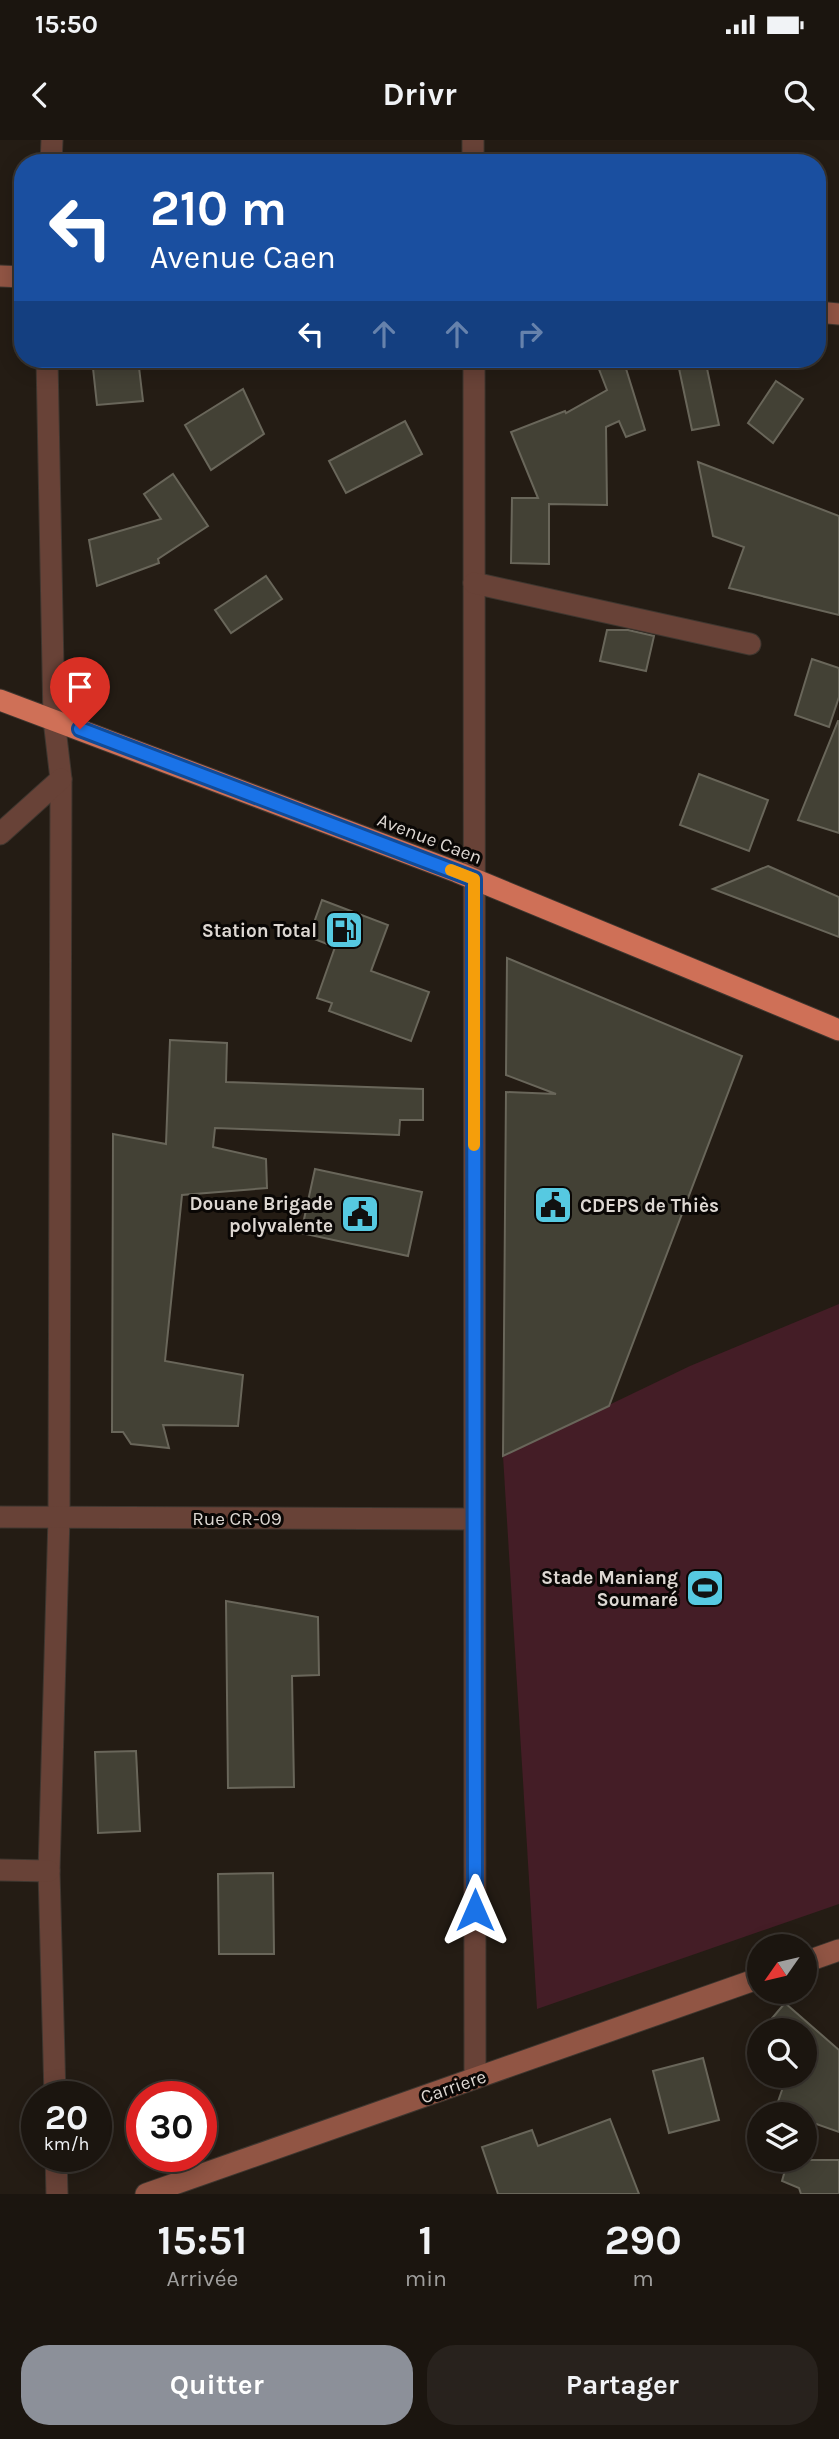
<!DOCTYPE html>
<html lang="fr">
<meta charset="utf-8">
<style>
body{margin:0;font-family:Karla,sans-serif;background:#28221d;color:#f1f3f6;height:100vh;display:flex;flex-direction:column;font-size:26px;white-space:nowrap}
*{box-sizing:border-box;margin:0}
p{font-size:23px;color:#a09f9e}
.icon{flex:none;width:38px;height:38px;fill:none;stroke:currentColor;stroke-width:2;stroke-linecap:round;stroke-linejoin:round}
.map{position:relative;height:2054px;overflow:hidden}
.drawer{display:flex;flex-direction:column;background:#1b150f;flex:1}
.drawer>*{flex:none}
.banner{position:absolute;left:14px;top:14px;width:812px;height:214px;border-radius:28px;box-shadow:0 4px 18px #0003,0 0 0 2px #39342f;background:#1a4fa0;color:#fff;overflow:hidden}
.needle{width:46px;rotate:236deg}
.controls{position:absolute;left:747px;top:1794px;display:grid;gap:14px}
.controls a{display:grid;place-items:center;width:70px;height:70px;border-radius:50%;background:#1b150f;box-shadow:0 4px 18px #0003,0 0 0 2px #39342f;font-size:35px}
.speed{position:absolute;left:21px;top:1941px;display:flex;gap:14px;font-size:35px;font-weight:700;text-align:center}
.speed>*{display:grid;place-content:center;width:91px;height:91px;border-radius:50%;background:#1b150f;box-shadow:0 4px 18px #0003,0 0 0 2px #39342f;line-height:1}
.speed small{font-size:18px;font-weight:400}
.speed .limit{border:10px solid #d22;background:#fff;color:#111}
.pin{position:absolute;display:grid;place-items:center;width:60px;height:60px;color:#fff;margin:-72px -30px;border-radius:50% 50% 50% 0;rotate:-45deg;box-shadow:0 0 7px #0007}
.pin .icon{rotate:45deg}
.me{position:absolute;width:77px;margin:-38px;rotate:0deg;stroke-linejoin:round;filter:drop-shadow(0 0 5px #0008)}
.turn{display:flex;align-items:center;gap:24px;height:147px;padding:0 21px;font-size:32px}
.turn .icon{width:91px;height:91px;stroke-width:2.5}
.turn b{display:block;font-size:49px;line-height:60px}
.lanes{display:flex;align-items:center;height:66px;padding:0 21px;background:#0003;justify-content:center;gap:35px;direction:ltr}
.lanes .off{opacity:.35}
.eta{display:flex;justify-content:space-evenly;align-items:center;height:119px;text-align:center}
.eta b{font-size:42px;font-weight:700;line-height:49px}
.cta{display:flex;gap:14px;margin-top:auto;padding:14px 21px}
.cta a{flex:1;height:80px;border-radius:28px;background:#8c9099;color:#fff;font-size:28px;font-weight:700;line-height:80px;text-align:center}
.cta a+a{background:#28221d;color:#f1f3f6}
.status{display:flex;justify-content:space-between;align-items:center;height:49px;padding:0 35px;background:#1b150f;direction:ltr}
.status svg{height:19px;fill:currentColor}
header{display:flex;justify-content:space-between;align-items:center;height:91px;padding:0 21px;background:#1b150f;font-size:32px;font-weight:700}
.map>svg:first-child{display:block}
.green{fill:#441d26}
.building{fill:#434135;stroke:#69665a;stroke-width:2}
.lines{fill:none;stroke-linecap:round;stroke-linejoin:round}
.street-casing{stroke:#3e362f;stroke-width:23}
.secondary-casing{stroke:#3e362f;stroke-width:23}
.highway-casing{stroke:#3e362f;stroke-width:23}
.street{stroke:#684237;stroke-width:21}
.secondary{stroke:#915544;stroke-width:21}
.highway{stroke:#cf7057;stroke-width:21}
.route-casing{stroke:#114b97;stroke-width:18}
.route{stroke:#1a73e8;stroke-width:12}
.slow{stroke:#f59e0b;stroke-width:12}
.labels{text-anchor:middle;stroke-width:6;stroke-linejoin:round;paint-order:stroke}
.street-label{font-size:19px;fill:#ddd7d2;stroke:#0a0705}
.poi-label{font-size:19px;font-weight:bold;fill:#ddd7d2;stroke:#0a0705;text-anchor:end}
</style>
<div class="status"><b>15:50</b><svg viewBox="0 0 49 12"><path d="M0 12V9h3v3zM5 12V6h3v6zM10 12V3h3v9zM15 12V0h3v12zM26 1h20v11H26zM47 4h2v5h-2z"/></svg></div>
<header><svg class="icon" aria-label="back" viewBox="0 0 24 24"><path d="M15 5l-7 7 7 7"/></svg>Drivr<svg class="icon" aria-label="search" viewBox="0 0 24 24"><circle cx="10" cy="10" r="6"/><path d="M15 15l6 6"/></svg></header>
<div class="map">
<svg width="839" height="2054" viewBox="0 0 839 2054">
<rect width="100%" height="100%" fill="#241c14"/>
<polygon class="green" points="839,1164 839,1764 537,1869 503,1316 690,1226"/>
<g class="building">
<polygon points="92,219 138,219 143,261 97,265"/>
<polygon points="595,219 623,219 645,290 626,297 619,281 606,287 607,365 549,364 549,424 511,423 512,358 538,358 511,292 565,271 566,273 607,250"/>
<polygon points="677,219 705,219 719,285 692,290"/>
<polygon points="776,241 803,259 773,303 748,283"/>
<polygon points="243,249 264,294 211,330 185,285"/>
<polygon points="405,281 422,314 346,353 329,321"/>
<polygon points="698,322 839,376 839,475 729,448 744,407 713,396"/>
<polygon points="173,334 208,386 158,419 159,423 97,446 89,400 161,379 144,354"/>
<polygon points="266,436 282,459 231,493 215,470"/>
<polygon points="607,490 628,490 654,496 646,531 600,521"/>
<polygon points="812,519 839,528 839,557 829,587 795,575"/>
<polygon points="838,581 839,581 839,693 798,680"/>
<polygon points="699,634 768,660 749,711 680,685"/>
<polygon points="768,726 839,757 839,797 713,749"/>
<polygon points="322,760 388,785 371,831 429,852 411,901 329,871 332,863 317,858 335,807 309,797"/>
<polygon points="507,818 742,916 609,1266 503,1316 506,952 556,954 506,935"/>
<polygon points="170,900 227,903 226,942 423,949 423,980 400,980 399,995 215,988 213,1007 266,1019 267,1048 182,1055 165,1221 243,1235 238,1286 163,1285 169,1308 131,1304 123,1292 112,1292 113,994 166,1004"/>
<polygon points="315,1029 422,1052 408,1116 301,1093"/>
<polygon points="226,1461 318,1477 319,1535 292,1536 294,1647 228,1648"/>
<polygon points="136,1611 140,1691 98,1693 95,1612"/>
<polygon points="273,1733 274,1814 219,1814 218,1734"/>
<polygon points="785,1863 839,1910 839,1992 805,1980 805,1974 787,1974 775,1970 787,1936 805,1936 805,1890 762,1890"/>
<polygon points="703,1918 719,1980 669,1993 653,1931"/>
<polygon points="610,1979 639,2054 498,2054 482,2007 532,1990 538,2006"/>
<polygon points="788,2020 839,2020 839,2054 801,2054 799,2048 782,2041"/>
</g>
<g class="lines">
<defs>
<g id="street">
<polyline points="473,0 473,23"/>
<polyline points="51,23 52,0"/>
<polyline points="47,219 54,580 61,639 59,1377 49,1731 55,1956"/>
<polyline points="474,219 475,1938"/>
<polyline points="474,443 750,504"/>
<polyline points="0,694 61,639"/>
<polyline points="0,1377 474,1379"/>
<polyline points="0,1730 49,1731"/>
<polyline points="56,2016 57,2054"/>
</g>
<g id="secondary">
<polyline points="0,136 23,137"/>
<polyline points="817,172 839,174"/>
<polyline points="805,1822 839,1810"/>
<polyline points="146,2054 760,1838"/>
</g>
<polyline id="highway" points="0,560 457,732 839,890"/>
</defs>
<use href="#street" class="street-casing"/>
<use href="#secondary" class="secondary-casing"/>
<use href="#highway" class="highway-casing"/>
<use href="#street" class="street"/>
<use href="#secondary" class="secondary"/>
<use href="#highway" class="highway"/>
</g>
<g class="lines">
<defs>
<polyline id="route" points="80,589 474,739 475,1770"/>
</defs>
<use href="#route" class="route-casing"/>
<use href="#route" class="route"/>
<polyline class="slow" points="451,730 474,739 474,1005"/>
</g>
<defs>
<symbol id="fuel-square" viewBox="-11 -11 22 22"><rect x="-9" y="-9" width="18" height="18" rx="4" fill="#56c9e1" stroke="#0a0705"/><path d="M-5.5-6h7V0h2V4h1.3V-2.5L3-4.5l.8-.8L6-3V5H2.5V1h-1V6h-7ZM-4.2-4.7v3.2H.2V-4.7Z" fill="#111"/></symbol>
<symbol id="civic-square" viewBox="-11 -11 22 22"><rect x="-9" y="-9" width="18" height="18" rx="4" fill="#56c9e1" stroke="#0a0705"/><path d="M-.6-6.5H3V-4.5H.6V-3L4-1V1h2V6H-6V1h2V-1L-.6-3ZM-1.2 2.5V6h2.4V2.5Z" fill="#111"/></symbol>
<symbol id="stadium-square" viewBox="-11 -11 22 22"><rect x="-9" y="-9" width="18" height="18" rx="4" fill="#56c9e1" stroke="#0a0705"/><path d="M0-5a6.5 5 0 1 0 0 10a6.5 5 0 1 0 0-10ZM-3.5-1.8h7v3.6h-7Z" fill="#111"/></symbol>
</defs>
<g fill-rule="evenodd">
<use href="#fuel-square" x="322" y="768" width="44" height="44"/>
<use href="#civic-square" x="531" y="1043" width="44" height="44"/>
<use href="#civic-square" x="338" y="1052" width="44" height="44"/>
<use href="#stadium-square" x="683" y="1426" width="44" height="44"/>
</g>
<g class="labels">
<g class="street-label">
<text transform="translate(430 698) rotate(21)" y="7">Avenue Caen</text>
<text x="237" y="1385">Rue CR-09</text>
<text transform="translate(453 1946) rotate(-19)" y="7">Carriere</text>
</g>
<g class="poi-label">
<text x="317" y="797">Station Total</text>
<text x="333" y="1070">Douane Brigade<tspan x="333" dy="22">polyvalente</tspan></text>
<text x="580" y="1072" text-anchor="start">CDEPS de Thiès</text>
<text x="678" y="1444">Stade Maniang<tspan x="678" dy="22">Soumaré</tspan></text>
</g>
</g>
</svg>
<div class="controls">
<a><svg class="needle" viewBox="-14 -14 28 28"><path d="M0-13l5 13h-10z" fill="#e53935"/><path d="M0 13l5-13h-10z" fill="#a09f9e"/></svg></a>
<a><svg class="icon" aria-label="search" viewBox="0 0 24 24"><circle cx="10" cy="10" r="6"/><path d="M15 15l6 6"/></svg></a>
<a><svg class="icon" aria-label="layers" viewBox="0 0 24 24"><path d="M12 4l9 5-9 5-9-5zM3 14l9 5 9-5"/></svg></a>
</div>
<div class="speed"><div>20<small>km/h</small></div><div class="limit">30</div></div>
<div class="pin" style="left:80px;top:589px;background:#d93025"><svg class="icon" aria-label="arrive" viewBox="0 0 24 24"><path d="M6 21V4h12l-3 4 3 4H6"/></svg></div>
<svg class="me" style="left:475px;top:1770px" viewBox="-20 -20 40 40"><path d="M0-17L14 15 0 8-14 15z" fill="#1a73e8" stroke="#fff" stroke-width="4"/></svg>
<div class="banner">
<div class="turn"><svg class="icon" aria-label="left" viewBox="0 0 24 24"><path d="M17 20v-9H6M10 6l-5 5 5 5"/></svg><div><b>210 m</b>Avenue Caen</div></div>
<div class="lanes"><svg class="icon" aria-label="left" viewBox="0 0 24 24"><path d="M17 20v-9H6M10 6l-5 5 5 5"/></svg><svg class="icon off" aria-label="ahead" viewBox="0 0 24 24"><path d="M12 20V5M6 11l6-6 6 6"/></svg><svg class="icon off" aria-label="ahead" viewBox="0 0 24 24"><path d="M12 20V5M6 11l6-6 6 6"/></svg><svg class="icon off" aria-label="right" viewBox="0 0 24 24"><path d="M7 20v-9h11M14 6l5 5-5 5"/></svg></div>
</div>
</div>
<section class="drawer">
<div class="eta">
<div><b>15:51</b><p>Arrivée</p></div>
<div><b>1</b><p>min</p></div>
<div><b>290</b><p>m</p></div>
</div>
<div class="cta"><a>Quitter</a><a>Partager</a></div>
</section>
